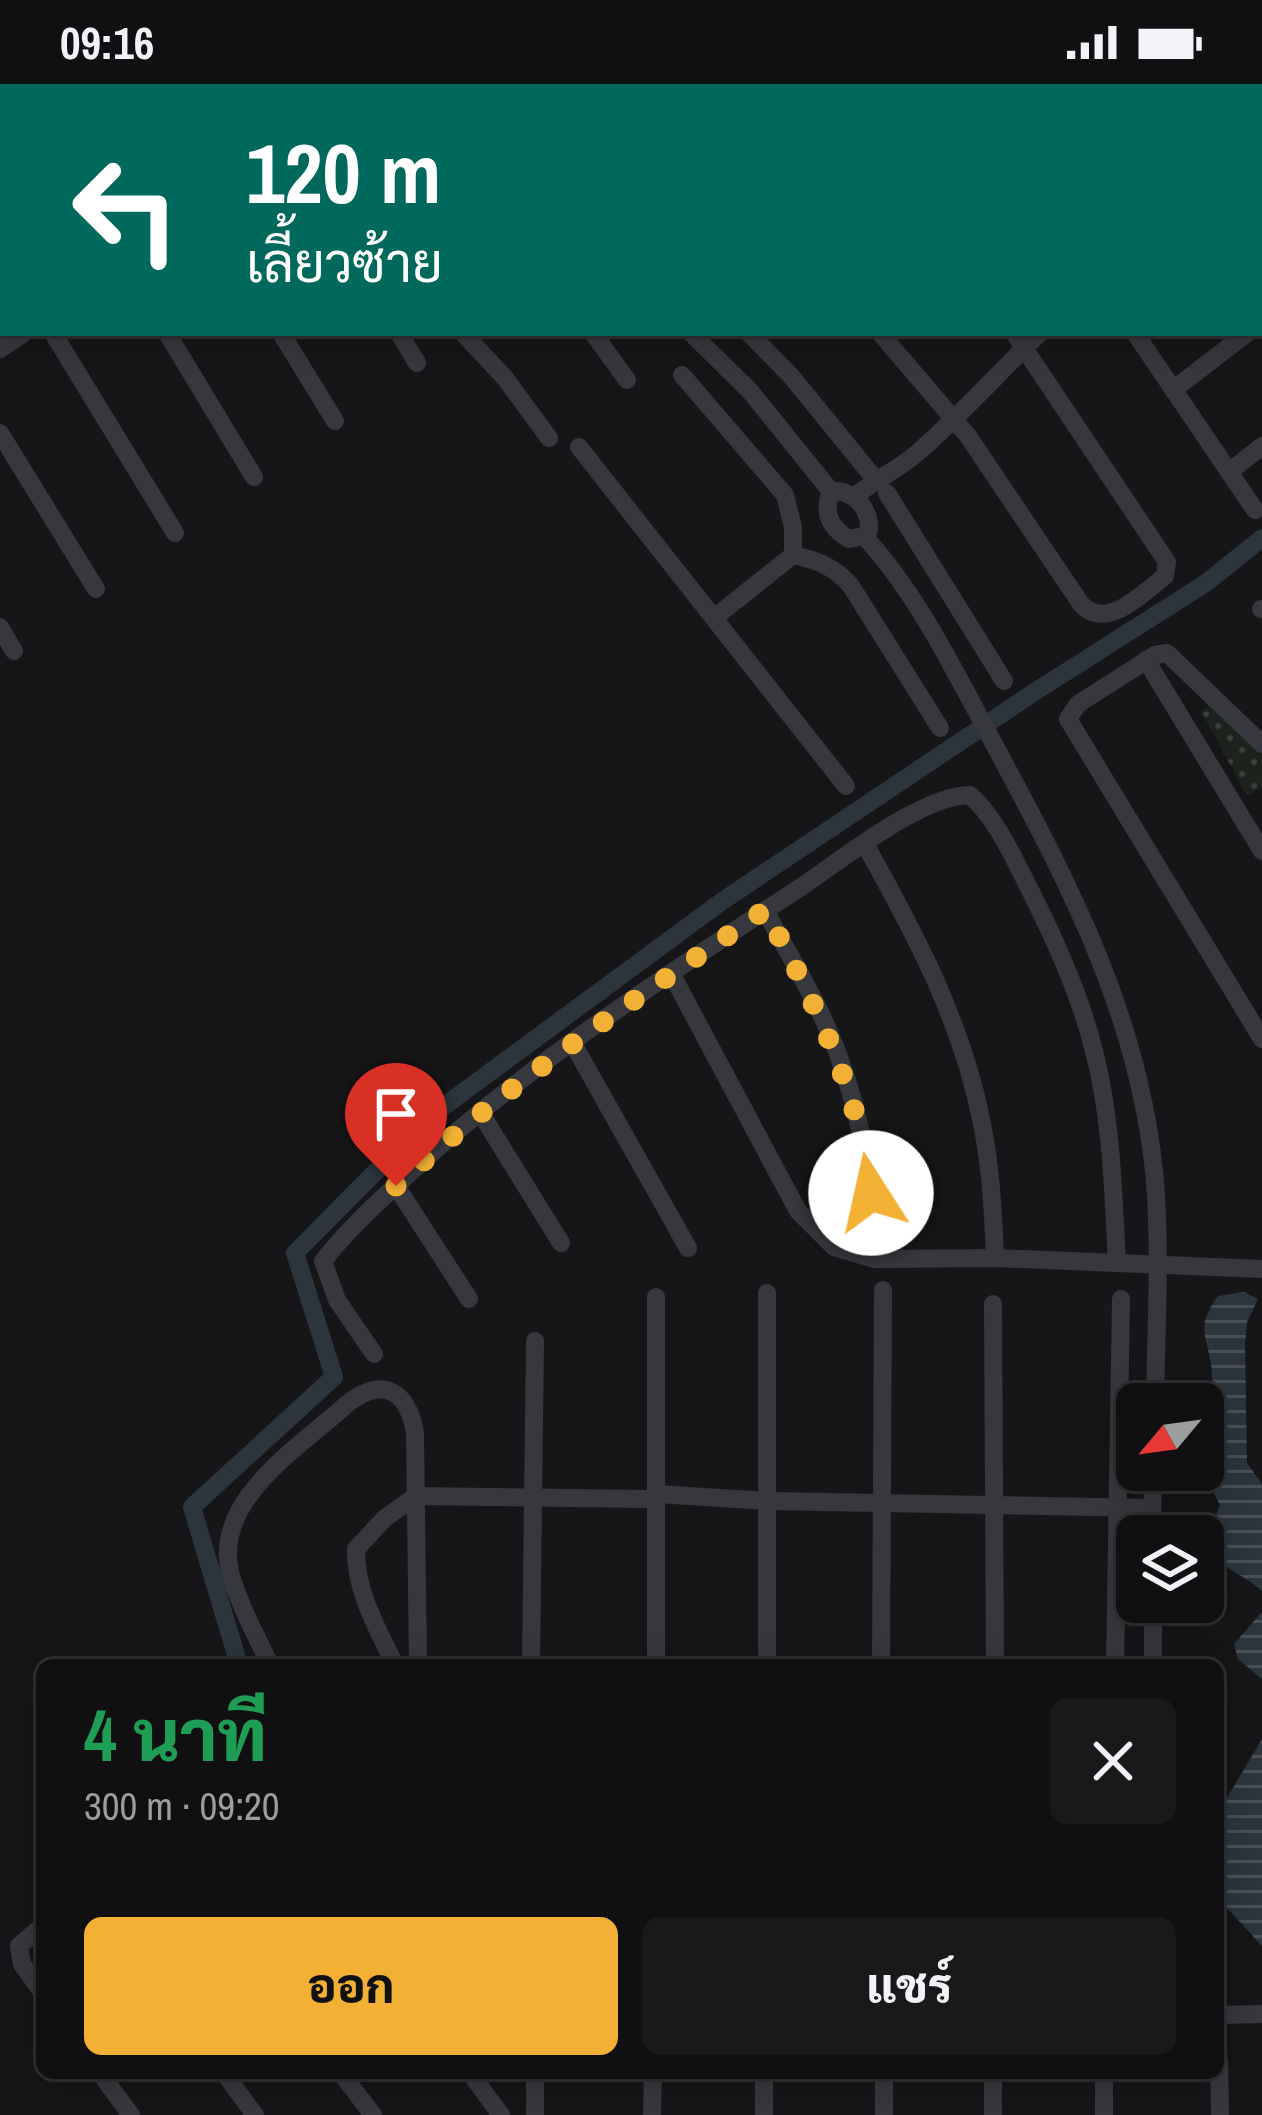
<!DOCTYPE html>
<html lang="th">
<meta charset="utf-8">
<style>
body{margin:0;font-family:"Archivo Narrow",Sarabun,sans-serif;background:#19191b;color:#f1f3f6;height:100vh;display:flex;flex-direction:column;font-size:45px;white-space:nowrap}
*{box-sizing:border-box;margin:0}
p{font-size:39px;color:#9c9d9f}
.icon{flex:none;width:66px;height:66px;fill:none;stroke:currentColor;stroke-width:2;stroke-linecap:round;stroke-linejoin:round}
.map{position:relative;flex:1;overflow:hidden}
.sheet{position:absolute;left:36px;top:1575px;width:1188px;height:420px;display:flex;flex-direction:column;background:#101012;border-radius:18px;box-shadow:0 6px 30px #0003,0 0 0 3px #303032}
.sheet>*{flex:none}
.guide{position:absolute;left:0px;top:0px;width:1263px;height:252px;box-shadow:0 6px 30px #0003,0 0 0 3px #303032;background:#00695c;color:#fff;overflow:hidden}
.needle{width:78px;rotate:241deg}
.tools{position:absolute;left:1116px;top:1299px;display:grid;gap:24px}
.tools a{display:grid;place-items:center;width:108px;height:108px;border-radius:18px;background:#101012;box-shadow:0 6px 30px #0003,0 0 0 3px #303032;font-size:60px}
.pin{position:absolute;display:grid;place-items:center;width:102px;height:102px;color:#fff;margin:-123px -51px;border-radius:50% 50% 50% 0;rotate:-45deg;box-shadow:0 0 12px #0007}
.pin .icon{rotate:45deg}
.me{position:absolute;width:132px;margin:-66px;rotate:350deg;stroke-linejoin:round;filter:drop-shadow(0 0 9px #0008)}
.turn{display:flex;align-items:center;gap:42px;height:252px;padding:0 48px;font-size:54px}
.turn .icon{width:156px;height:156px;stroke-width:2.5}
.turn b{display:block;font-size:84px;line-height:102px}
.round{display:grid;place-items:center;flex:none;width:126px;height:126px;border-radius:18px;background:#19191b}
.overview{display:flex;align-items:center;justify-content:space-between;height:204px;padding:0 48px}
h1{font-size:72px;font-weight:800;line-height:90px;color:#1e9e55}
.primary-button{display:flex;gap:24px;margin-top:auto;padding:24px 48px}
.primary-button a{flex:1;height:138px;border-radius:18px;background:#f2b134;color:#111;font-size:48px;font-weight:800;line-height:138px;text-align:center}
.primary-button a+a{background:#19191b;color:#f1f3f6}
.status{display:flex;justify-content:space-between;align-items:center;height:84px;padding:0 60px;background:#101012;direction:ltr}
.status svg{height:33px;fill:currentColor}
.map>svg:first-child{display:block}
.grass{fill:url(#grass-dots)}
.water{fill:url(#water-rules)}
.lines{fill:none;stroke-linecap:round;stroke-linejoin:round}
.canal{stroke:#2c353c;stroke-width:18}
.street{stroke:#37383d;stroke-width:18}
.route{stroke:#f2b134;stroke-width:21;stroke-dasharray:0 37.8}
</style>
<div class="status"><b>09:16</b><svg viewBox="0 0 49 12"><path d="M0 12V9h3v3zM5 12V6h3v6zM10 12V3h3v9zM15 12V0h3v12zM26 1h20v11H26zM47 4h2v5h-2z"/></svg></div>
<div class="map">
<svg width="1262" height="2031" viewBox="0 0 1262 2031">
<defs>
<pattern id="grass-dots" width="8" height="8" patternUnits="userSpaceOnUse" patternTransform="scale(3)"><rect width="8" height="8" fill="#1c231d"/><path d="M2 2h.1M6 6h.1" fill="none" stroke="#3a403c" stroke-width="1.8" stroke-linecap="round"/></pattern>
<pattern id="water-rules" width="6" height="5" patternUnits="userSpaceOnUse" patternTransform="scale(3)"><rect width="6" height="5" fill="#2c353c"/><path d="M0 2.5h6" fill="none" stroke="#485056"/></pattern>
</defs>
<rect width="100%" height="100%" fill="#161618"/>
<polygon class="grass" points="1213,620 1262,667 1262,703 1247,712 1201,627"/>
<g class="water">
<path d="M1244,1208L1258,1215L1247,1238L1245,1260L1247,1379L1262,1400V1507C1244,1490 1215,1482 1205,1460L1220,1421C1203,1391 1197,1365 1204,1330C1207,1318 1213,1305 1212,1293C1211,1254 1192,1248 1218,1212Z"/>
<polygon points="1262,1528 1262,1595 1238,1575 1234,1560"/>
<polygon points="1262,1655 1262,1862 1218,1814 1218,1729"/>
</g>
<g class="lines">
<polyline class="canal" points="239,1581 192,1423 334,1293 295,1169 432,1031 721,818 1033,609 1206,499 1262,454"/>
<g class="street">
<polyline points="17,0 19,3"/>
<polyline points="130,0 132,3"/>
<polyline points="489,0 493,3"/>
<polyline points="628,0 630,3"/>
<polyline points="784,0 788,3"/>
<polyline points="929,0 932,3"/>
<polyline points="1052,0 1055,3"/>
<polyline points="1182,0 1185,3"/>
<polyline points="320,3 320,0"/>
<polyline points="838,3 841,0"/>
<polyline points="1150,3 1153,0"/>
<polyline points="1260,90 1262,92"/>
<polyline points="1260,114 1262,113"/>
<polyline points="0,161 3,166"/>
<polyline points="1260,239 1262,238"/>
<polyline points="53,249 175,449"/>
<polyline points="167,249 254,393"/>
<polyline points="281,249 335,337"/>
<polyline points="399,249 417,279"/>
<polyline points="463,249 505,294 549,354"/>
<polyline points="593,249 627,296"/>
<polyline points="691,249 750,307 833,410"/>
<polyline points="749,249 791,292 875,395"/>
<path d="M880,249L968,352L1081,520C1106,548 1143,509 1165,492L1167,478L1014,249"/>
<polyline points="1135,249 1255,426"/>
<polyline points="0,265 24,249"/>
<polyline points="682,291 785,411 793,443 793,471"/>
<polyline points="1173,306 1247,249"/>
<polyline points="0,349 96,505"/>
<polyline points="579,363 846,702"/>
<polyline points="1229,388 1262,362"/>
<path d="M838,407C857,410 870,426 869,446L864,452L849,455C832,445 824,432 829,413Z"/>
<polyline points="887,409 1004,597"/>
<path d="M854,413C874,396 896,387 916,370C960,332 998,289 1040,249"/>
<path d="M864,452C919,512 956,590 994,660C1072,805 1145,943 1156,1111C1160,1180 1156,1250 1155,1320"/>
<polyline points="1261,525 1262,525"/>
<path d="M714,534L793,471C817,476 835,483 851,502L940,644"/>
<polyline points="0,543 14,567"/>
<polyline points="1146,576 1262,767"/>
<polyline points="1262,660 1167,569 1155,571 1078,620 1068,635 1262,955"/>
<path d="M865,760C914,848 961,935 981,1035C991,1081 993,1127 995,1174"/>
<path d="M765,826C785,864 808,901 826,941C859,1014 873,1095 875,1175"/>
<polyline points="672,891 798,1127 834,1163 875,1175 995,1174 1262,1185"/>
<polyline points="572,958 688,1164"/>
<polyline points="480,1028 561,1159"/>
<polyline points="396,1102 469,1215"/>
<polyline points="767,1209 767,1581"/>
<polyline points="993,1220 995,1581"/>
<path d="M374,1270L337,1216L323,1177C349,1144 382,1114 413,1086C532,977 670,889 804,801C845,773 923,711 970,711C996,734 1013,773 1029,804C1055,856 1080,910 1094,967C1112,1036 1113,1108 1117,1179"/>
<polyline points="1152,1452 1153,1386"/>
<polyline points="1153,1518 1153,1581"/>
<path d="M270,1581C257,1553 241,1525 232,1495C207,1419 299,1364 347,1320C384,1291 408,1308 415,1349L418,1581"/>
<path d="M395,1581C377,1544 355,1506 356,1465L385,1434L416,1412L649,1415L657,1410L769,1417L1152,1424"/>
<polyline points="531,1581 535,1257"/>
<polyline points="656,1581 656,1213"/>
<polyline points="881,1581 883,1206"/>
<polyline points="1115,1581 1121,1215"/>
<polyline points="42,1842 19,1862 22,1880 42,1908"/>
<polyline points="1218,1931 1262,1930"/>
<polyline points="1219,1976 1220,2031"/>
<polyline points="100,1989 131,2031"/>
<polyline points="224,1989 255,2031"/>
<polyline points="341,1989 373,2031"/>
<polyline points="470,1989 501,2031"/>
<polyline points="884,1989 884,2031"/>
<polyline points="1104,1989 1104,2031"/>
<polyline points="535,2031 535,1989"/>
<polyline points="652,2031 653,1989"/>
<polyline points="764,2031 764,1989"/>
<polyline points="993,2031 993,1989"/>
</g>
</g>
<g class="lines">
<path class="route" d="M396,1102C510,997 638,914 765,826C814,917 859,1005 871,1109"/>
</g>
</svg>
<div class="tools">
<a><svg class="needle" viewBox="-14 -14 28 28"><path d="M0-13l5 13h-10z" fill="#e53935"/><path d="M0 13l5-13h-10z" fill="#9c9d9f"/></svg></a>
<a><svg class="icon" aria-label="layers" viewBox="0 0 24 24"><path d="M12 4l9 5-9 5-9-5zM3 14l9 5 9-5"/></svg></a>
</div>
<div class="pin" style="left:396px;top:1102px;background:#d93025"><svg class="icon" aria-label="arrive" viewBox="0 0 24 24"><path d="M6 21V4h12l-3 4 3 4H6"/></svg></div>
<svg class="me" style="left:871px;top:1109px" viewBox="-20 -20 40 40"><circle r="19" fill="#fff"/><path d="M0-13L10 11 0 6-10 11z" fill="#f2b134"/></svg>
<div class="guide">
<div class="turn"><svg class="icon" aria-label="left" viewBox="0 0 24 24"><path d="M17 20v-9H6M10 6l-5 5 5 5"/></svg><div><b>120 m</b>เลี้ยวซ้าย</div></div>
</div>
<section class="sheet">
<div class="overview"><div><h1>4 นาที</h1><p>300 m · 09:20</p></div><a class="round"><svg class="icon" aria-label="close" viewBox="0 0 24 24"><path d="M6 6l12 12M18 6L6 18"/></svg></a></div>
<div class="primary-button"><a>ออก</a><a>แชร์</a></div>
</section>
</div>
